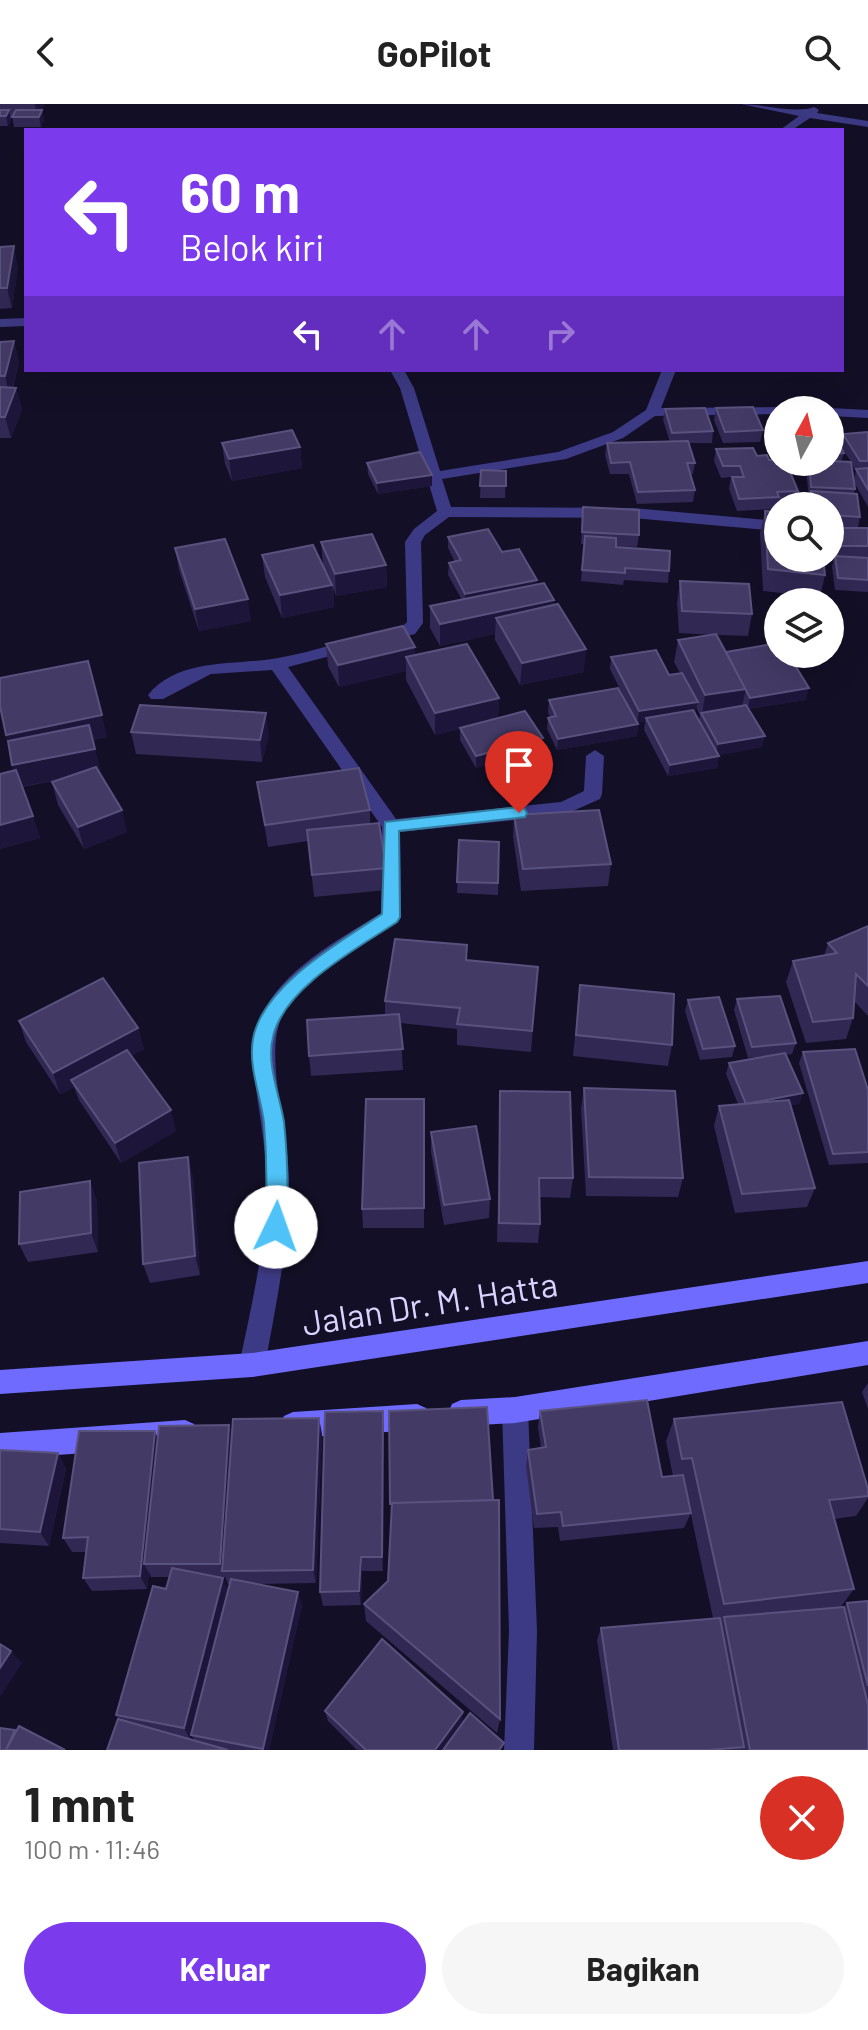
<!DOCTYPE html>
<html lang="id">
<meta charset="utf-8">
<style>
body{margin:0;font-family:Barlow,sans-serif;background:#f6f6f6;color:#222;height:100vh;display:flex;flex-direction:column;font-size:30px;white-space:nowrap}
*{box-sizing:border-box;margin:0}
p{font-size:26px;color:#767676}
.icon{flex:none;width:44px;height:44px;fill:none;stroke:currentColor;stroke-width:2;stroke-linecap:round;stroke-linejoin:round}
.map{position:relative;height:1646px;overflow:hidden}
.panel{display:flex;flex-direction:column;background:#fff;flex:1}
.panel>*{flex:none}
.top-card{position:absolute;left:24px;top:24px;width:820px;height:244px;border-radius:0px;box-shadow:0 8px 32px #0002;background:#7c3aed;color:#fff;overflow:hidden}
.needle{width:52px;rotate:8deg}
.buttons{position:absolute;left:764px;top:292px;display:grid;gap:16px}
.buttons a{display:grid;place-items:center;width:80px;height:80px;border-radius:50%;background:#fff;box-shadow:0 8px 32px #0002;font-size:40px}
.pin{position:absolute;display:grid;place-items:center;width:68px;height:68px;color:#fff;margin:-82px -34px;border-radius:50% 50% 50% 0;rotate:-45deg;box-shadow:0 0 8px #0007}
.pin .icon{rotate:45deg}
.me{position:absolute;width:88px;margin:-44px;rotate:3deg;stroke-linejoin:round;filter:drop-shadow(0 0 6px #0008)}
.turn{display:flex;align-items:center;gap:28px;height:168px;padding:0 24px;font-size:36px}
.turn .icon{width:104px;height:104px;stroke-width:2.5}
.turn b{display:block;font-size:56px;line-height:68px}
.lanes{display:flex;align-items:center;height:76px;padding:0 24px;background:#0003;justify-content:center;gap:40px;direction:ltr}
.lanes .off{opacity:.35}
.round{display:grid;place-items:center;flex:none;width:84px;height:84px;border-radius:42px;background:#f6f6f6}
.headline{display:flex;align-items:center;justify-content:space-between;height:136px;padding:0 24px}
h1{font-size:48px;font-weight:700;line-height:60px}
.button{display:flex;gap:16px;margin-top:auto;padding:16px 24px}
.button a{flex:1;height:92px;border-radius:48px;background:#7c3aed;color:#fff;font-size:32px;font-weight:700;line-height:92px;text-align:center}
.button a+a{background:#f6f6f6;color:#222}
header{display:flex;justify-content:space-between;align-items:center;height:104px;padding:0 24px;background:#fff;font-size:36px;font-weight:700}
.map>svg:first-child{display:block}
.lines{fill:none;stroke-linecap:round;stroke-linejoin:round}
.street{fill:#3d3a85;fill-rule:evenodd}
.secondary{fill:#6f6bff;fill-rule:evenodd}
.wall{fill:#312854;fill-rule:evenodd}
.shaded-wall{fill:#1d163a}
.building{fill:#433a66;stroke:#5a527e;stroke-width:2}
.route{fill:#4fc3f7;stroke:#337fa1;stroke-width:2}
.labels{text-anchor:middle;stroke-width:8;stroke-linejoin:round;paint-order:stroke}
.near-street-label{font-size:34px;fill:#d9d4ff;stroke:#130f26}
</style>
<header><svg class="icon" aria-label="back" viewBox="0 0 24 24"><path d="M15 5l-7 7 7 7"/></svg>GoPilot<svg class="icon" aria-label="search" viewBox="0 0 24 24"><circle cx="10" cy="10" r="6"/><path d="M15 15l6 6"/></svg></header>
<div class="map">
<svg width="868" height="1646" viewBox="0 0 868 1646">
<rect width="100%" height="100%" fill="#130f26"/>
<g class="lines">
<g class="street">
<path d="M741,0C761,0 798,10 814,3L819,6L817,9L868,17V23L810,14L792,26H780L799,12Z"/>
<polygon points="26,214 26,222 0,223 0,215"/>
<polygon points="390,266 404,266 414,284 440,367 558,348 613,328 646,306 662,266 676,266 661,304 783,303 785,306 778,306 778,310 655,312 623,334 566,355 442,375 451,403 633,404 778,417 778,427 633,414 449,413 425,431 421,438 423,519 415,530 382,538 376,537 374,533 376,529 403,522 407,518 405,438 414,425 437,407 400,284"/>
<polygon points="830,304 868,306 868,314 830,312 830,306 824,306"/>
<path d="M351,536L357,537L359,541L357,545L288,563L396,715L561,698L584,687L586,652L595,646L604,652L602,690L600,695L564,711L400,728L401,813L398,818C359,843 301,870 281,915C264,954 290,1032 289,1079C289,1140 276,1201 265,1261L261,1270L252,1273L243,1270L239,1261C252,1200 267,1137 266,1074C266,1035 256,997 253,958C249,882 326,844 381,809L382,723L272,566L211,570L163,595H151L148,591C179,553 236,562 278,554C302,550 327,542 351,536Z"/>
<polygon points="515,1293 524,1297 528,1306 537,1527 534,1646 504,1646 509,1527 502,1306 506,1297"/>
</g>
<g class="secondary">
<polygon points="868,1157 868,1179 252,1273 0,1290 0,1266 252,1249"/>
<polygon points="868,1237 868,1261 515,1319 461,1322 452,1318 448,1309 452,1300 461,1296 515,1293"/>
<polygon points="417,1300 426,1304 430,1313 426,1322 417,1326 293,1334 284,1330 280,1321 284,1312 293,1308"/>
<polygon points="185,1316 194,1320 198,1329 194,1338 185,1342 0,1355 0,1329"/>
</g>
</g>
<g class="wall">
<polygon points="0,0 44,0 41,6 42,6 44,16 41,23 14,23 12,12 11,12 11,16 8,22 0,22"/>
<polygon points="0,143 18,163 12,204 0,205"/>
<polygon points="14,237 19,258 13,284 16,284 22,305 11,334 0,334 0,238"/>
<polygon points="716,304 763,326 760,338 723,339 714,316"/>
<polygon points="665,305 713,327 712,339 689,339 695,359 693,370 691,370 695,386 693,398 637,400 629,370 610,370 605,351 607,339 670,338 663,316"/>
<path d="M830,325L844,349L841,358H851L840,341L843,330L868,328V403L854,378L855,385L854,390L860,413L858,424H868V488L835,486L832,463L834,453H831L830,449V424H847L830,423V402H809V394L806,367L808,362L789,363L798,387L796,399H777L776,405L737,407L729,385L731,373L721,374L714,357L716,345L757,352L778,358H830ZM851,359L856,367L854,375Z"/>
<polygon points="777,328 778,328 778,346 775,339"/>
<polygon points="222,339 300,343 302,364 232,377 225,360"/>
<polygon points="367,359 432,371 432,382 378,390 368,370"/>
<polygon points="481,366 506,367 505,394 480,394"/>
<polygon points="583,403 639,431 637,443 616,442 616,443 669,467 668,479 624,476 623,481 581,477 584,440 581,440"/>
<polygon points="765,407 825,471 820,493 763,487 760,429"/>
<polygon points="448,433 502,448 537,476 537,480 554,496 554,501 584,568 520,581 495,536 495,530 440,542 430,524 430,502 462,496 448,471 449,459 455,458 448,444"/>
<polygon points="321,438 386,461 387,483 336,492 333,484 334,503 282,514 265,473 262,451 323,460"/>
<polygon points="175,444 251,517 199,527 179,466"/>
<path d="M680,477L752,510L748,532L716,531L726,548L806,596L748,605L762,643L719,651L717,664L668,672L644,626L645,617L638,619L637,632L557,646L547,625L548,614L550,613L548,608L549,596L630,605L610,565L611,553L669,571L680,569L674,558L678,536L715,531L679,529L677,499ZM696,603L700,611L699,617L695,609Z"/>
<polygon points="326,540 415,551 499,594 498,614 543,634 542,645 476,664 460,636 460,625 435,631 406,576 406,567 339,583 328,562"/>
<polygon points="131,628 269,631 262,658 136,650"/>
<polygon points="6,631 107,633 93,636 100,667 98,667 127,728 84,745 58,701 52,678 62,675 22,683 40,734 0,745 0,670 14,666"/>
<polygon points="257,678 370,706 370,720 386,764 387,786 314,793 308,737 268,743"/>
<polygon points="514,711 611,760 608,782 521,787 513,733"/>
<polygon points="459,736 499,738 498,791 457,789"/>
<polygon points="868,822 868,912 855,898 853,914 846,935 806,939 786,878 793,857 824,852 828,839"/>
<polygon points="467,841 467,856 538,863 531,948 457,941 457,925 400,919 403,966 311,972 309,952 385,911 385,897"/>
<polygon points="580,881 672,941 668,962 573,952"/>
<polygon points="737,895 796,939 792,950 786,951 803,989 799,1000 791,1001 815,1084 807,1103 735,1109 714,1022 719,1002 738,1000 726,970 729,959 768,952 748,954 734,906"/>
<polygon points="688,896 735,942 732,953 700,956 685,907"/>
<polygon points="19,917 138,924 144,945 131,952 176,1027 121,1059 79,996 74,983 60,990 26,938"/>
<polygon points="803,948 868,986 868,1059 829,1061 799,959"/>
<polygon points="584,984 683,1074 678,1093 586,1092 581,1005"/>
<polygon points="500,987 573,1074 570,1094 540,1093 540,1120 538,1139 497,1138"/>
<polygon points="424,995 424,1124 363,1124 362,1105"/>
<polygon points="431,1028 490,1095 489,1114 444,1121 431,1048"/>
<polygon points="193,1072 200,1171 150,1179 143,1160"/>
<polygon points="97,1096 98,1148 28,1158 19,1140"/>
<polygon points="868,1279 868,1305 862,1288"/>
<polygon points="389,1307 500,1615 497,1629 366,1517 364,1500 388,1477 392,1415"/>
<polygon points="540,1307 662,1373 673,1372 666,1337 674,1315 868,1385 868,1394 856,1412 834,1415 854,1485 840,1504 844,1503 847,1499 868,1497 868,1646 613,1646 597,1536 601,1524 713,1514 688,1397 691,1409 684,1424 560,1437 558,1423 534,1424 526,1362 528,1346 541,1344 538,1323"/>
<path d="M229,1321L232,1330H322L316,1479L258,1480L302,1501L269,1646H107L119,1615L116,1611L166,1485L169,1473H151L149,1469L147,1485L92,1487L83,1474L86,1448H72L63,1434L158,1334ZM220,1473H225L228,1480H230L191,1631L195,1637L180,1632L190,1635Z"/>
<polygon points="384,1323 383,1467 362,1467 361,1501 323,1502 320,1488"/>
<polygon points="0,1346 58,1349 66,1365 49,1442 0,1439"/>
<polygon points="325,1607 463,1608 463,1619 443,1646 357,1646 328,1617"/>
</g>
<g class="shaded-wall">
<polygon points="35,0 44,0 37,13"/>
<polygon points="9,6 11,16 8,22 6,12"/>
<polygon points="42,6 44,16 41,23 39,13"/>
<polygon points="14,142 18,163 12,204 7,184"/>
<polygon points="14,237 19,258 10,293 5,272"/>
<polygon points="16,284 22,305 11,334 5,313"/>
<polygon points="300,343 302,364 232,377 229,355"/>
<polygon points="432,371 432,382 378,390 377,379"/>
<polygon points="386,461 387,483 336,492 335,470"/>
<polygon points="537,476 537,488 465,502 465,490"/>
<polygon points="332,481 334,503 282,514 280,491"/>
<polygon points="248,495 251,517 199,527 195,505"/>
<polygon points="554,496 553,518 496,514 495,530 440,542 440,520"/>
<polygon points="415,543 415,565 406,553 406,567 339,583 338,561"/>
<polygon points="586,545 584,568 520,581 522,559"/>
<polygon points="809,584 806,596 748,605 750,594"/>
<polygon points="746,585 741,607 702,611 705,591"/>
<polygon points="499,594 498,616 435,631 435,609"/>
<polygon points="698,598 695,609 646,614 645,617 637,619 639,607"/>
<polygon points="266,609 269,631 262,658 260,636"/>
<polygon points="102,611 107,633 93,636 100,667 19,683 12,661 12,653 6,631"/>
<polygon points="638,620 637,632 557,646 558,635"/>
<polygon points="765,632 762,643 716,652 718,640"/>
<polygon points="543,634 542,645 476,664 476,652"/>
<polygon points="719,652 717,664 668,672 670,661"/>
<polygon points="122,706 127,728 84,745 78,723"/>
<polygon points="33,712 40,734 0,745 0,721"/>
<polygon points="138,924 144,945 75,982 71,976 74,983 60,990 53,969"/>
<polygon points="803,989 799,1000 743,1010 746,1000"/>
<polygon points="171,1006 176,1027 121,1059 115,1039"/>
<polygon points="188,1053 193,1072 200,1171 195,1152"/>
<polygon points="90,1077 97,1096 98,1148 91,1129"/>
<polygon points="383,1307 384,1323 383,1467 382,1453"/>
<polygon points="319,1314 322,1330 316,1479 313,1466"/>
<polygon points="229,1321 234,1337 222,1467 220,1460"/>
<polygon points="155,1327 161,1343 144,1460 149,1469 147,1485 140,1472"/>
<polygon points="58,1349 66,1365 49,1442 40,1428"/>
<polygon points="361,1453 362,1467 361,1501 359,1487"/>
<polygon points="223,1474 228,1487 190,1635 184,1624"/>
<polygon points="298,1488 302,1501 269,1646 263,1646"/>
<polygon points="11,1547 22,1559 0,1593 0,1564"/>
<polygon points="463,1608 463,1619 443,1646 435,1646"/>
</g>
<g class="building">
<polygon points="0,6 9,6 6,12 0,12"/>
<polygon points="16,6 42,6 39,13 12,13"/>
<polygon points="14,142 7,184 0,184 0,143"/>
<polygon points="14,237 5,272 0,272 0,238"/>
<polygon points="0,283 16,284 5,313 0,313"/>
<polygon points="753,303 763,326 725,328 716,304"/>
<polygon points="705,304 713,327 672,329 665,305"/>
<polygon points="830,325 831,325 844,349 830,350"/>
<polygon points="292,326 300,343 229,355 222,339"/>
<polygon points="868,328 868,357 860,357 843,330"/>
<polygon points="688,337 695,359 687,359 695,386 638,388 630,358 611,359 607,339"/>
<polygon points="753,344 757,352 767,351 769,356 778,356 778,358 786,358 798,387 777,388 779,393 739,395 732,373 744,373 740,362 723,362 716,345"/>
<polygon points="420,348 432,371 377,379 367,359"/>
<polygon points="830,357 851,358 855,385 811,383 809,358"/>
<polygon points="868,364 868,386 856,365"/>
<polygon points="481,366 506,367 506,382 480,382"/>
<polygon points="811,387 857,390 860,413 830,411 830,402 812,402"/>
<polygon points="583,403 639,406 639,431 582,428"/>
<polygon points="765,407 778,408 778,454 823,454 825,471 768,465"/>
<polygon points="830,424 868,424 868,442 834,442"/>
<polygon points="488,425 502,448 519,445 537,476 465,490 449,459 461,456 448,433"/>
<polygon points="372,430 386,461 335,470 321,438"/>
<polygon points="585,432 616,434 616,443 670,447 669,467 625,464 625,469 582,466"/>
<polygon points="225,435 248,495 195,505 175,444"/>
<polygon points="313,441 332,481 280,491 262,451"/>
<polygon points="835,452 868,454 868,476 838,474"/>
<polygon points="680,477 749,480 752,510 682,507"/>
<polygon points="544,479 554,496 440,520 430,502"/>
<polygon points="558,500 586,545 522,559 496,514"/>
<polygon points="403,522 415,543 338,561 326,540"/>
<polygon points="716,530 746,585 705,591 678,536"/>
<polygon points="778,539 778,550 788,550 809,584 750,594 726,548"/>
<polygon points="467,540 499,594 435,609 406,553"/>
<polygon points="656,546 669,571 682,569 698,598 639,607 611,553"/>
<polygon points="88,557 102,611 6,631 0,602 0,574"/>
<polygon points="618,584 638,620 558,635 548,614 556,612 549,596"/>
<polygon points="140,601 266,609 260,636 131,628"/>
<polygon points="746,601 765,632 718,640 701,609"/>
<polygon points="693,606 719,652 670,661 646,614"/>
<polygon points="525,607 543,634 476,652 460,624"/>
<polygon points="89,621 95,645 12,661 8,637"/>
<polygon points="96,663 122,706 78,723 52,678"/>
<polygon points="359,664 370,706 265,721 257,678"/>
<polygon points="16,666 33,712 0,721 0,670"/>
<polygon points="599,706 611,760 523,765 514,711"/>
<polygon points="379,719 386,764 312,771 307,726"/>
<polygon points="459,736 499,738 498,779 457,778"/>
<polygon points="868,822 868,882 856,870 853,914 813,918 793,857 837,849 828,839"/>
<polygon points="395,835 467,841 466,856 538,863 532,927 457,920 460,904 385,897"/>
<polygon points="103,874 138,924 53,969 19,917"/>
<polygon points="580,881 674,890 672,941 576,931"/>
<polygon points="780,892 796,939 752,943 737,895"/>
<polygon points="719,893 735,942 703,945 688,896"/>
<polygon points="399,910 403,945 309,952 307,916"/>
<polygon points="855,945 868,986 868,1048 833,1050 803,948"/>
<polygon points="127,946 171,1006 115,1039 71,976"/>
<polygon points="785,949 803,989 746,1000 729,959"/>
<polygon points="584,984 675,987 683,1074 589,1073"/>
<polygon points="500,987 570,988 573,1074 539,1074 540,1120 499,1119"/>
<polygon points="366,995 424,995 424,1104 362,1105"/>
<polygon points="789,996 815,1084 742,1090 719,1002"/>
<polygon points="476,1022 490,1095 444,1101 431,1028"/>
<polygon points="188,1053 195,1152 143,1160 139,1059"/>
<polygon points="90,1077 91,1129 19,1140 20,1088"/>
<polygon points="647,1296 662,1373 683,1371 691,1409 563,1422 561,1408 537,1410 528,1346 546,1343 540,1307"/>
<polygon points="842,1298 868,1385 868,1392 829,1396 854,1485 724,1500 692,1354 682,1355 674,1315"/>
<polygon points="487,1303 493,1396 390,1400 389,1307"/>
<polygon points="383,1307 382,1453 361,1453 359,1487 320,1488 325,1308"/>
<polygon points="319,1314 313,1466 222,1467 233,1315"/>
<polygon points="229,1321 220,1460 144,1460 159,1322"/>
<polygon points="79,1327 155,1327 140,1472 83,1474 88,1433 63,1434"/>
<polygon points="0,1346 58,1349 40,1428 0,1425"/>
<polygon points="499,1396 500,1615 364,1500 388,1477 392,1399"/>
<polygon points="172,1464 223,1474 184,1624 116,1611 153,1482 166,1485"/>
<polygon points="231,1475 298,1488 263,1645 191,1631"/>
<polygon points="868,1497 868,1582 847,1499"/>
<polygon points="844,1503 868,1601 868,1646 750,1646 724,1513"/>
<polygon points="720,1514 744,1643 709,1646 619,1646 601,1524"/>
<polygon points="382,1535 463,1608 435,1646 366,1646 325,1607"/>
<polygon points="0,1540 11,1547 0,1564"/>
<polygon points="470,1609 504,1639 499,1646 443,1646"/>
<polygon points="118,1615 228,1646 107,1646"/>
<polygon points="19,1622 65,1646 6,1646"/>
<polygon points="0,1624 15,1626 6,1646 0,1646"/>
</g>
<path class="route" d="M519,703L525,705L527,709L525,713L399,727L400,813L397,818C358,844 284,883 273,933C266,960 280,992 284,1018C288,1054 288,1088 287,1123L283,1130L276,1133L268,1130L265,1123C267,1088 267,1054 264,1019C261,992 248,963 253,935C262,882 341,837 382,810L385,718Z"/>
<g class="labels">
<g class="near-street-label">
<text transform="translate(430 1200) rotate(-9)" y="12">Jalan Dr. M. Hatta</text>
</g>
</g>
</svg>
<div class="buttons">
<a><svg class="needle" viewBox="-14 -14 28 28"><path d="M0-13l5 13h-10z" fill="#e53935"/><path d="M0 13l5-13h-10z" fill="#767676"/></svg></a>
<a><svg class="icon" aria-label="search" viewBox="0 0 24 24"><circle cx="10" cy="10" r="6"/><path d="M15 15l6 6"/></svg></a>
<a><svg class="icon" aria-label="layers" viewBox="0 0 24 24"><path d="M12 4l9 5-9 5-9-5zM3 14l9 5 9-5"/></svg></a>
</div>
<div class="pin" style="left:519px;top:709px;background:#d93025"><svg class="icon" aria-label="arrive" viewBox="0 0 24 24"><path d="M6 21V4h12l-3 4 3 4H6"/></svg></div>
<svg class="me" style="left:276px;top:1123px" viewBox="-20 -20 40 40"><circle r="19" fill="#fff"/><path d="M0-13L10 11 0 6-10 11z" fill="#4fc3f7"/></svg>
<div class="top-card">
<div class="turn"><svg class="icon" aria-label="left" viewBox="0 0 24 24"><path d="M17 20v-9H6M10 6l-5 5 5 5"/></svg><div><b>60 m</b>Belok kiri</div></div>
<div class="lanes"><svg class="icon" aria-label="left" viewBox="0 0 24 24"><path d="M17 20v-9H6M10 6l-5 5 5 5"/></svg><svg class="icon off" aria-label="ahead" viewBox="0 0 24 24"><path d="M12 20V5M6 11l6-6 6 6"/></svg><svg class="icon off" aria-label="ahead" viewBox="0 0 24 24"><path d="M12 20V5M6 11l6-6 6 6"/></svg><svg class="icon off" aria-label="right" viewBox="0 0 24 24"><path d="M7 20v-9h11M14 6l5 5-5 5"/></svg></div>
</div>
</div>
<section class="panel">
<div class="headline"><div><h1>1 mnt</h1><p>100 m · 11:46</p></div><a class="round" style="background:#d93025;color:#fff"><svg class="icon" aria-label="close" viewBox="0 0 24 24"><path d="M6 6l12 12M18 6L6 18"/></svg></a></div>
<div class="button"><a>Keluar</a><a>Bagikan</a></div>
</section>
